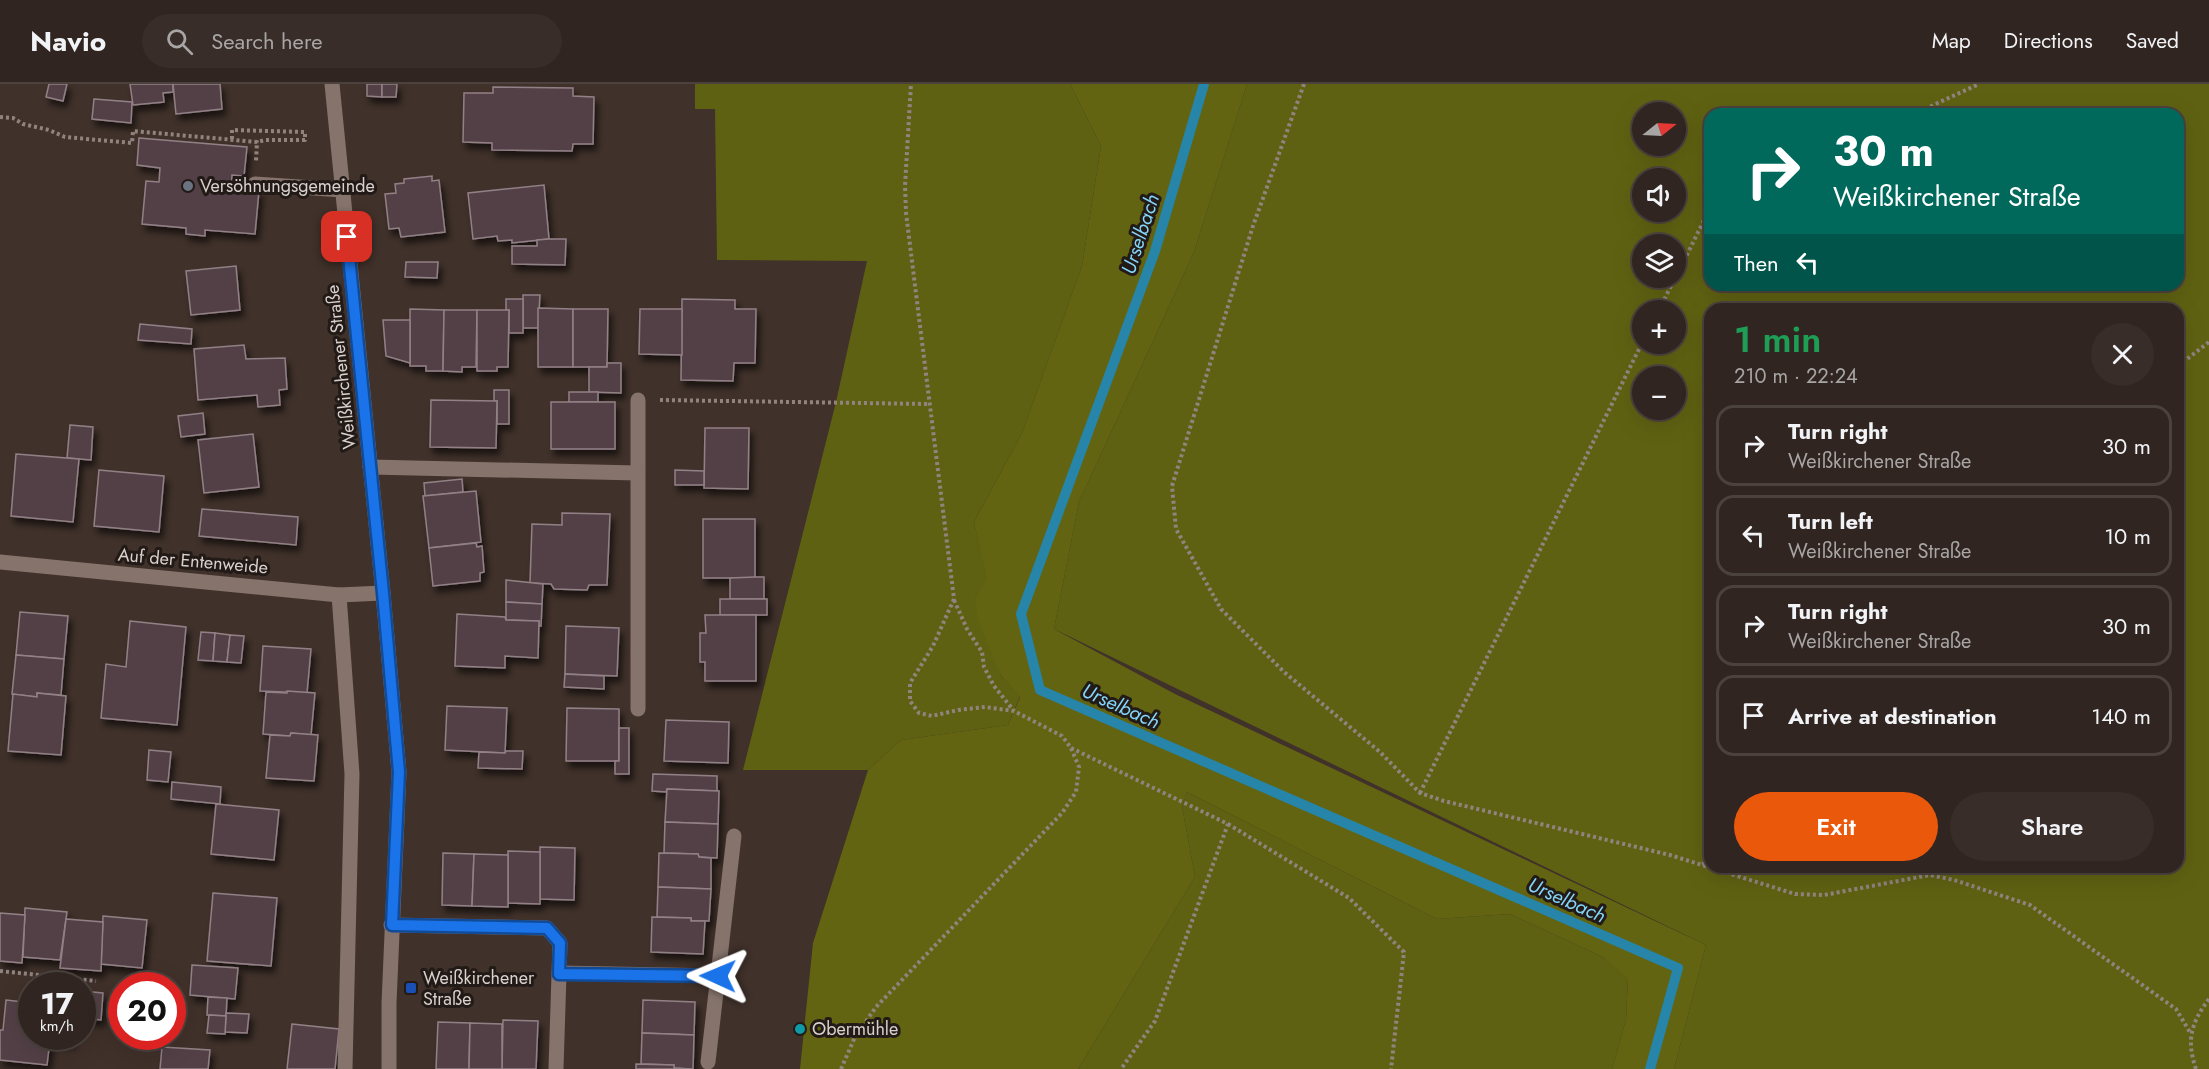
<!DOCTYPE html>
<meta charset="utf-8">
<style>
body{margin:0;font-family:Jost,sans-serif;background:#382d29;color:#f1f3f6;height:100vh;display:flex;flex-direction:column;font-size:22px;white-space:nowrap}
*{box-sizing:border-box;margin:0}
p{font-size:20px;color:#a8a5a5}
.icon{flex:none;width:33px;height:33px;fill:none;stroke:currentColor;stroke-width:2;stroke-linecap:round;stroke-linejoin:round}
.map{position:relative;flex:1;overflow:hidden}
.side{position:absolute;left:1704px;top:219px;width:480px;height:570px;display:flex;flex-direction:column;background:#302520;border-radius:18px;box-shadow:0 6px 24px #0002,0 0 0 2px #4b423e}
.side>*{flex:none}
.top-card{position:absolute;left:1704px;top:24px;width:480px;height:183px;border-radius:18px;box-shadow:0 6px 24px #0002,0 0 0 2px #4b423e;background:#00695c;color:#fff;overflow:hidden}
.needle{width:39px;rotate:72deg}
.buttons{position:absolute;left:1632px;top:18px;display:grid;gap:12px}
.buttons a{display:grid;place-items:center;width:54px;height:54px;border-radius:50%;background:#302520;box-shadow:0 6px 24px #0002,0 0 0 2px #4b423e;font-size:30px}
.speed{position:absolute;left:18px;top:888px;display:flex;gap:12px;font-size:30px;font-weight:700;text-align:center}
.speed>*{display:grid;place-content:center;width:78px;height:78px;border-radius:50%;background:#302520;box-shadow:0 6px 24px #0002,0 0 0 2px #4b423e;line-height:1}
.speed small{font-size:15px;font-weight:400}
.speed .limit{border:9px solid #d22;background:#fff;color:#111}
.pin{position:absolute;display:grid;place-items:center;width:51px;height:51px;color:#fff;margin:-26px;border-radius:12px;box-shadow:0 3px 9px #0006}
.me{position:absolute;width:66px;margin:-33px;rotate:271deg;stroke-linejoin:round;filter:drop-shadow(0 0 4px #0008)}
.turn{display:flex;align-items:center;gap:21px;height:126px;padding:0 30px;font-size:27px}
.turn .icon{width:78px;height:78px;stroke-width:2.5}
.turn b{display:block;font-size:42px;line-height:51px}
.then{display:flex;align-items:center;height:57px;padding:0 30px;background:#0003;gap:12px;font-size:22px}
.round{display:grid;place-items:center;flex:none;width:63px;height:63px;border-radius:32px;background:#382d29}
.summary{display:flex;align-items:center;justify-content:space-between;height:102px;padding:0 30px}
h1{font-size:36px;font-weight:600;line-height:45px;color:#1e9e55}
.action{display:flex;gap:12px;margin-top:auto;padding:12px 30px}
.action a{flex:1;height:69px;border-radius:36px;background:#ea580c;color:#fff;font-size:24px;font-weight:600;line-height:69px;text-align:center}
.action a+a{background:#382d29;color:#f1f3f6}
ul{padding:0;list-style:none}
li{display:flex;align-items:center;gap:18px;height:81px;margin:0 12px 9px;padding:0 18px;border:3px solid #4b423e;border-radius:18px}
li div{flex:1}
li b{display:block;font-size:22px}
li em{font-style:normal}
header{display:flex;align-items:center;gap:36px;box-sizing:border-box;height:84px;padding:0 30px;background:#302520;border-bottom:2px solid #4b423e}
header strong{font-size:28px}
nav{display:flex;gap:33px;margin-inline-start:auto;font-size:21px}
.search{width:420px;height:54px;background:#382d29;display:flex;align-items:center;gap:15px;box-sizing:border-box;padding:0 21px;border-radius:33px;color:#a8a5a5;font-size:22px}
.map>svg:first-child{display:block}
.green{fill:#5f6112;fill-rule:evenodd}
.forest{fill:#626411}
.lines{fill:none;stroke-linecap:round;stroke-linejoin:round}
.stream{stroke:#2685a8;stroke-width:10}
.building{fill:#524147;stroke:#928087;stroke-width:1.5;filter:url(#shadow)}
.path{stroke:#91847f;stroke-width:4;stroke-dasharray:3 3;stroke-linecap:butt}
.minor{stroke:#85736c;stroke-width:15}
.route-casing{stroke:#114b97;stroke-width:15}
.route{stroke:#1a73e8;stroke-width:10}
.worship-dot{fill:#6b7280;stroke:#211a17;stroke-width:2}
.transit-dot{fill:#1a4fb4;stroke:#211a17;stroke-width:2}
.culture-dot{fill:#0f9aa8;stroke:#211a17;stroke-width:2}
.labels{text-anchor:middle;stroke-width:6;stroke-linejoin:round;paint-order:stroke}
.poi-label{font-size:18px;fill:#dad0cc;stroke:#211a17;text-anchor:start}
.street-label{font-size:18px;fill:#dad0cc;stroke:#211a17}
.water-label{font-size:20px;font-style:italic;fill:#84d5f8;stroke:#211a17}
</style>
<header>
<strong>Navio</strong>
<div class="search"><svg class="icon" aria-label="search" viewBox="0 0 24 24"><circle cx="10" cy="10" r="6"/><path d="M15 15l6 6"/></svg>Search here</div>
<nav><a>Map</a><a>Directions</a><a>Saved</a></nav>
</header>
<div class="map">
<svg width="2209" height="985" viewBox="0 0 2209 985">
<defs>
<filter id="shadow"><feDropShadow dx="3.5" dy="6" stdDeviation="3" flood-color="#0009"/></filter>
</defs>
<rect width="100%" height="100%" fill="#40312a"/>
<g class="green">
<polygon points="695,0 1070,0 1101,62 1082,182 1022,349 974,438 988,495 975,514 1001,592 1020,612 1008,641 901,656 868,686 743,686 836,318 867,177 717,176 715,25 695,25"/>
<path d="M1247,0H2209V985H1674L1706,861L1054,545L1079,418L1194,168ZM1642,28H1676V62H1642ZM1710,30H2178V201H1710ZM1642,94H1676V128H1642ZM1642,160H1676V194H1642ZM1710,225H2178V783H1710ZM1642,226H1676V260H1642ZM1642,292H1676V326H1642Z"/>
<polygon points="1187,708 1437,835 1510,830 1603,873 1628,894 1626,936 1612,985 1078,985 1195,793 1182,722"/>
</g>
<polygon class="forest" points="1070,0 1247,0 1194,168 1079,418 1054,545 1175,610 1706,861 1674,985 1612,985 1626,936 1628,895 1603,873 1510,830 1437,835 1187,708 1182,722 1195,793 1078,985 800,985 813,859 868,686 901,656 1008,641 1020,613 1001,592 978,536 975,514 987,495 974,438 1022,349 1082,182 1101,62"/>
<g class="lines">
<polyline class="stream" points="1204,0 1155,167 1021,530 1040,606 1678,884 1650,985"/>
</g>
<g class="building">
<polygon points="49,0 67,0 63,17 46,13"/>
<polygon points="130,0 173,0 173,8 163,9 164,18 133,21"/>
<polygon points="173,0 220,0 222,25 176,30"/>
<polygon points="367,0 382,0 382,13 367,12"/>
<polygon points="382,0 397,0 396,13 382,13"/>
<polygon points="493,3 573,4 573,12 594,13 593,60 573,60 572,67 492,66 492,59 463,58 464,9 493,9"/>
<polygon points="94,15 132,18 131,39 92,35"/>
<polygon points="139,54 247,63 244,92 232,91 231,105 259,107 255,150 205,146 205,152 186,150 186,144 142,140 146,97 159,98 160,84 137,81"/>
<polygon points="432,92 432,97 439,96 445,148 401,153 399,144 389,145 385,110 396,109 395,100 404,99 404,95"/>
<polygon points="544,101 549,155 512,159 512,156 498,157 497,152 473,155 468,109"/>
<polygon points="549,155 566,155 565,181 512,180 512,162 537,162 537,156"/>
<polygon points="406,178 438,178 437,194 405,193"/>
<polygon points="236,182 240,226 191,231 186,187"/>
<polygon points="523,211 540,211 538,244 523,244"/>
<polygon points="506,215 523,215 523,249 509,249 509,226 506,226"/>
<polygon points="682,215 735,216 735,225 756,225 755,279 734,279 733,297 681,296"/>
<polygon points="538,224 573,225 573,283 538,283"/>
<polygon points="410,225 444,226 443,287 426,287 426,282 410,282"/>
<polygon points="573,225 608,225 607,283 573,283"/>
<polygon points="640,225 682,225 682,271 639,270"/>
<polygon points="444,226 477,226 476,283 462,283 462,288 443,287"/>
<polygon points="477,226 509,226 508,283 497,283 497,287 477,287"/>
<polygon points="383,236 410,236 410,279 386,272"/>
<polygon points="140,240 192,245 191,260 138,256"/>
<polygon points="244,261 246,275 285,274 287,305 279,306 280,321 258,323 257,311 198,316 194,265"/>
<polygon points="607,279 621,279 621,309 589,308 589,283 607,283"/>
<polygon points="494,306 509,306 509,340 497,340 497,317 494,317"/>
<rect x="569" y="308" width="29" height="10"/>
<polygon points="431,316 497,317 496,364 430,363"/>
<rect x="551" y="318" width="64" height="47"/>
<polygon points="203,329 205,350 181,353 178,332"/>
<polygon points="70,341 93,343 91,376 67,374"/>
<polygon points="705,344 749,344 748,405 704,404"/>
<polygon points="253,350 259,403 204,409 198,356"/>
<polygon points="16,370 79,375 73,438 11,432"/>
<polygon points="99,386 164,392 159,448 94,442"/>
<polygon points="675,386 704,387 704,401 675,401"/>
<polygon points="462,395 463,408 425,412 424,399"/>
<polygon points="476,407 481,458 429,464 423,412"/>
<polygon points="202,425 298,433 296,461 199,452"/>
<polygon points="562,429 610,430 607,501 589,501 587,506 554,505 551,500 530,499 532,440 562,441"/>
<rect x="703" y="435" width="52" height="59"/>
<polygon points="476,459 477,463 482,462 484,488 480,489 480,497 433,502 429,464"/>
<polygon points="755,493 764,493 764,515 730,515 730,494"/>
<polygon points="506,496 543,500 542,520 506,518"/>
<rect x="720" y="515" width="47" height="16"/>
<polygon points="506,518 542,520 541,542 539,542 539,537 506,536"/>
<polygon points="20,528 68,532 64,575 16,571"/>
<polygon points="457,530 505,533 506,536 539,537 538,574 505,572 505,584 455,582"/>
<polygon points="705,531 756,531 756,597 705,597 705,578 700,578 700,549 706,549"/>
<polygon points="130,537 186,543 177,641 101,634 106,580 126,583"/>
<polygon points="566,542 619,544 617,592 565,590"/>
<polygon points="201,548 215,549 213,577 198,576"/>
<polygon points="215,549 230,551 227,578 213,577"/>
<polygon points="230,551 244,552 241,579 227,578"/>
<polygon points="263,562 311,565 307,609 260,607"/>
<polygon points="16,571 64,575 61,611 37,609 37,613 12,610"/>
<polygon points="565,590 604,592 604,605 564,603"/>
<polygon points="287,607 315,609 311,651 291,649 290,652 263,650 266,608 287,609"/>
<polygon points="37,609 66,612 61,671 8,667 13,610 37,613"/>
<polygon points="447,622 507,624 505,669 445,666"/>
<polygon points="567,624 619,625 619,677 566,677"/>
<polygon points="666,636 729,638 728,679 664,677"/>
<polygon points="619,644 629,644 629,690 615,690 615,677 619,677"/>
<polygon points="291,649 318,651 314,697 266,694 270,651 290,652"/>
<polygon points="149,666 171,668 168,698 147,696"/>
<polygon points="506,667 523,667 522,685 478,684 479,668 505,669"/>
<polygon points="653,690 717,692 717,707 667,705 666,708 652,707"/>
<polygon points="172,698 221,703 220,720 171,715"/>
<polygon points="667,705 719,707 718,740 665,738"/>
<polygon points="216,720 279,726 274,776 211,770"/>
<polygon points="665,738 718,740 717,774 699,773 698,770 664,769"/>
<polygon points="540,763 575,764 574,816 540,815"/>
<polygon points="508,767 540,768 540,820 508,819"/>
<polygon points="443,769 474,770 472,822 442,821"/>
<polygon points="659,769 698,770 699,773 711,774 711,805 658,803"/>
<polygon points="474,770 508,771 508,823 472,822"/>
<polygon points="658,803 711,805 709,837 691,837 691,834 657,833"/>
<polygon points="213,809 277,814 271,882 207,877"/>
<polygon points="25,824 67,828 60,876 23,873"/>
<polygon points="0,829 25,831 22,879 0,877"/>
<polygon points="103,832 147,836 142,884 101,880"/>
<polygon points="652,833 691,834 691,837 705,837 703,870 651,868"/>
<polygon points="66,835 103,838 101,887 60,884"/>
<polygon points="192,881 238,884 235,915 190,911"/>
<polygon points="82,907 103,909 101,936 82,934"/>
<polygon points="208,913 227,914 226,932 207,931"/>
<polygon points="6,916 32,919 32,952 72,952 72,958 50,956 47,981 0,976 0,946 3,946"/>
<polygon points="643,916 695,918 694,951 642,949"/>
<polygon points="226,929 249,930 247,949 225,948"/>
<polygon points="209,931 226,932 225,950 207,949"/>
<polygon points="503,936 538,937 536,985 502,985"/>
<polygon points="438,938 470,939 469,985 436,985"/>
<polygon points="470,939 502,940 502,985 469,985"/>
<polygon points="292,940 339,945 335,985 287,985"/>
<polygon points="642,949 694,951 693,985 674,984 674,981 641,980"/>
<polygon points="162,963 210,966 208,985 160,985"/>
<polygon points="636,980 674,981 674,984 688,985 636,985"/>
</g>
<g class="lines">
<g class="path">
<polyline points="1304,0 1253,142 1172,402 1176,445 1221,525 1284,588 1380,668 1420,709 1444,717 1670,771 1795,810 1824,811 1930,791 1954,796 2030,821 2176,925 2191,950"/>
<polyline points="1914,30 1979,0"/>
<polyline points="0,33 13,34 23,40 49,46 65,53 132,59 133,47 257,58 256,77"/>
<polyline points="232,55 232,46 305,48 305,56 265,56 257,58"/>
<polyline points="1676,193 1710,124"/>
<polyline points="1659,226 1675,194"/>
<polyline points="2178,282 2209,258"/>
<polyline points="660,316 928,320"/>
<polyline points="954,516 967,545 982,568 984,583 994,602 1014,627"/>
<polyline points="1071,664 1228,740 1155,937 1121,985"/>
<polyline points="1420,709 1642,259"/>
<polyline points="1228,740 1349,814 1404,868 1391,985"/>
<polyline points="1702,780 1710,778"/>
<polyline points="0,887 96,897"/>
<polyline points="841,985 855,953 876,923 1062,729 1076,708 1079,683 1071,664 1062,652 1014,627 985,623 958,626 932,632 919,629 910,617 910,599 933,562 954,515 906,129 905,102 911,0"/>
<path d="M2196,985C2186,956 2191,939 2209,915"/>
</g>
<g class="minor">
<polyline points="332,0 383,509 399,688 389,919 389,985"/>
<polyline points="255,100 343,106"/>
<polyline points="638,316 638,625"/>
<polyline points="370,383 637,389"/>
<polyline points="0,478 339,511 383,509"/>
<polyline points="339,511 352,690 345,985"/>
<polyline points="391,841 547,844 560,859 556,985"/>
<polyline points="559,889 718,892"/>
<polyline points="708,978 734,752"/>
</g>
</g>
<g class="lines">
<defs>
<polyline id="route" points="347,153 383,509 399,688 392,841 547,844 560,859 559,890 718,892"/>
</defs>
<use href="#route" class="route-casing"/>
<use href="#route" class="route"/>
</g>
<circle class="worship-dot" cx="188" cy="102" r="6"/>
<rect class="transit-dot" x="405" y="898" width="12" height="12" rx="3"/>
<circle class="culture-dot" cx="800" cy="945" r="6"/>
<g class="labels">
<g class="poi-label">
<text x="200" y="108">Versöhnungsgemeinde</text>
<text x="423" y="900">Weißkirchener<tspan x="423" dy="21">Straße</tspan></text>
<text x="812" y="951">Obermühle</text>
</g>
<g class="street-label">
<text transform="translate(341 283) rotate(-96)" y="6">Weißkirchener Straße</text>
<text transform="translate(193 477) rotate(5)" y="6">Auf der Entenweide</text>
</g>
<g class="water-label">
<text transform="translate(1140 150) rotate(-72)" y="7">Urselbach</text>
<text transform="translate(1121 622) rotate(24)" y="7">Urselbach</text>
<text transform="translate(1567 816) rotate(24)" y="7">Urselbach</text>
</g>
</g>
</svg>
<div class="buttons">
<a><svg class="needle" viewBox="-14 -14 28 28"><path d="M0-13l5 13h-10z" fill="#e53935"/><path d="M0 13l5-13h-10z" fill="#a8a5a5"/></svg></a>
<a><svg class="icon" aria-label="sound" viewBox="0 0 24 24"><path d="M4 9h4l5-4v14l-5-4H4zM17 9q2 3 0 6"/></svg></a>
<a><svg class="icon" aria-label="layers" viewBox="0 0 24 24"><path d="M12 4l9 5-9 5-9-5zM3 14l9 5 9-5"/></svg></a>
<a>+</a>
<a>−</a>
</div>
<div class="speed"><div>17<small>km/h</small></div><div class="limit">20</div></div>
<div class="pin" style="left:347px;top:153px;background:#d93025"><svg class="icon" aria-label="arrive" viewBox="0 0 24 24"><path d="M6 21V4h12l-3 4 3 4H6"/></svg></div>
<svg class="me" style="left:718px;top:892px" viewBox="-20 -20 40 40"><path d="M0-17L14 15 0 8-14 15z" fill="#1a73e8" stroke="#fff" stroke-width="4"/></svg>
<div class="top-card">
<div class="turn"><svg class="icon" aria-label="right" viewBox="0 0 24 24"><path d="M7 20v-9h11M14 6l5 5-5 5"/></svg><div><b>30 m</b>Weißkirchener Straße</div></div>
<div class="then">Then<svg class="icon" aria-label="left" viewBox="0 0 24 24"><path d="M17 20v-9H6M10 6l-5 5 5 5"/></svg></div>
</div>
<section class="side">
<div class="summary"><div><h1>1 min</h1><p>210 m · 22:24</p></div><a class="round"><svg class="icon" aria-label="close" viewBox="0 0 24 24"><path d="M6 6l12 12M18 6L6 18"/></svg></a></div>
<ul>
<li><svg class="icon" aria-label="right" viewBox="0 0 24 24"><path d="M7 20v-9h11M14 6l5 5-5 5"/></svg><div><b>Turn right</b><p>Weißkirchener Straße</p></div><em>30 m</em></li>
<li><svg class="icon" aria-label="left" viewBox="0 0 24 24"><path d="M17 20v-9H6M10 6l-5 5 5 5"/></svg><div><b>Turn left</b><p>Weißkirchener Straße</p></div><em>10 m</em></li>
<li><svg class="icon" aria-label="right" viewBox="0 0 24 24"><path d="M7 20v-9h11M14 6l5 5-5 5"/></svg><div><b>Turn right</b><p>Weißkirchener Straße</p></div><em>30 m</em></li>
<li><svg class="icon" aria-label="arrive" viewBox="0 0 24 24"><path d="M6 21V4h12l-3 4 3 4H6"/></svg><div><b>Arrive at destination</b></div><em>140 m</em></li>
</ul>
<div class="action"><a>Exit</a><a>Share</a></div>
</section>
</div>
